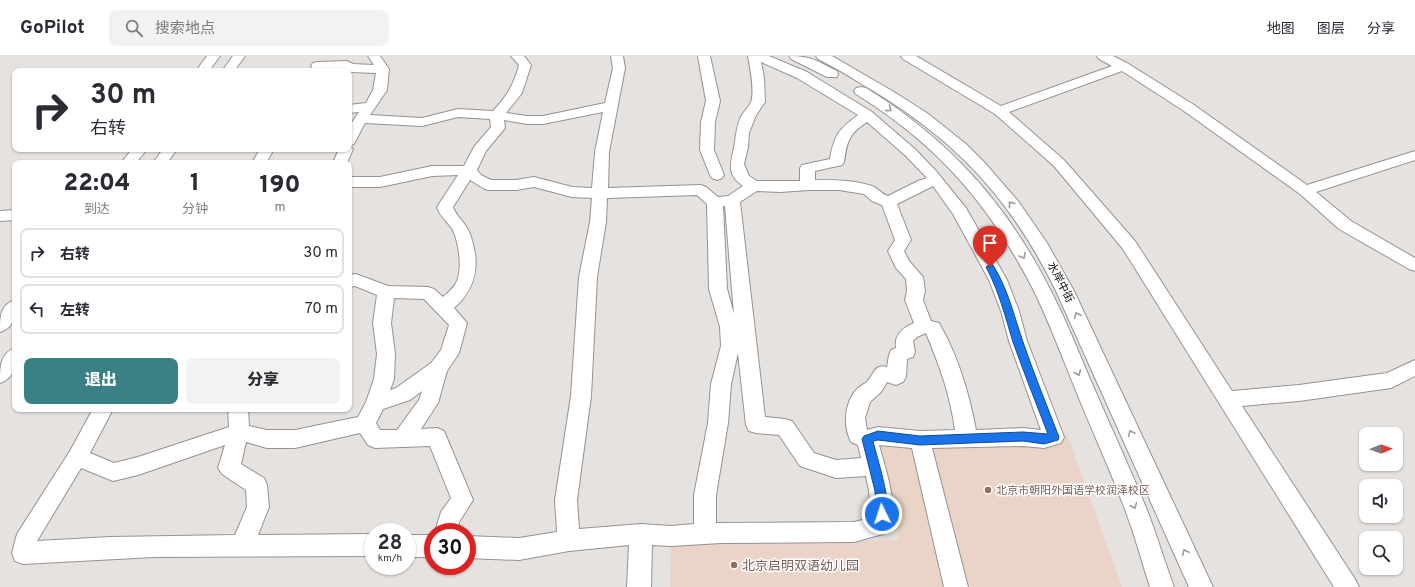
<!DOCTYPE html>
<html lang="zh">
<meta charset="utf-8">
<style>
body{margin:0;font-family:Overpass,"Noto Sans SC",sans-serif;background:#f2f2f3;color:#2b2b33;height:100vh;display:flex;flex-direction:column;font-size:15px;white-space:nowrap}
*{box-sizing:border-box;margin:0}
p{font-size:13px;color:#7c7c81}
.icon{flex:none;width:22px;height:22px;fill:none;stroke:currentColor;stroke-width:2;stroke-linecap:round;stroke-linejoin:round}
.map{position:relative;flex:1;overflow:hidden}
.sheet{position:absolute;left:12px;top:104px;width:340px;height:252px;display:flex;flex-direction:column;background:#fff;border-radius:8px;box-shadow:0 1px 3px #0004}
.sheet>*{flex:none}
.banner{position:absolute;left:12px;top:12px;width:340px;height:84px;border-radius:8px;box-shadow:0 1px 3px #0004;background:#fff;color:#2b2b33;overflow:hidden}
.needle{width:26px;rotate:89deg}
.fabs{position:absolute;left:1359px;top:371px;display:grid;gap:8px}
.fabs a{display:grid;place-items:center;width:44px;height:44px;border-radius:8px;background:#fff;box-shadow:0 1px 3px #0004;font-size:20px}
.speed{position:absolute;left:364px;top:467px;display:flex;gap:8px;font-size:20px;font-weight:700;text-align:center}
.speed>*{display:grid;place-content:center;width:52px;height:52px;border-radius:50%;background:#fff;box-shadow:0 1px 3px #0004;line-height:1}
.speed small{font-size:10px;font-weight:400}
.speed .limit{border:6px solid #d22;background:#fff;color:#111}
.pin{position:absolute;display:grid;place-items:center;width:34px;height:34px;color:#fff;margin:-41px -17px;border-radius:50% 50% 50% 0;rotate:-45deg;box-shadow:0 0 4px #0007}
.pin .icon{rotate:45deg}
.me{position:absolute;width:44px;margin:-22px;rotate:356deg;stroke-linejoin:round;filter:drop-shadow(0 0 3px #0008)}
.turn{display:flex;align-items:center;gap:14px;height:84px;padding:0 12px;font-size:18px}
.turn .icon{width:52px;height:52px;stroke-width:2.5}
.turn b{display:block;font-size:28px;line-height:34px}
.eta{display:flex;justify-content:space-evenly;align-items:center;height:68px;text-align:center}
.eta b{font-size:24px;font-weight:800;line-height:28px}
.button{display:flex;gap:8px;margin-top:auto;padding:8px 12px}
.button a{flex:1;height:46px;border-radius:8px;background:#398184;color:#fff;font-size:16px;font-weight:800;line-height:46px;text-align:center}
.button a+a{background:#f2f2f3;color:#2b2b33}
ul{padding:0;list-style:none}
li{display:flex;align-items:center;gap:12px;height:50px;margin:0 8px 6px;padding:0 4px;border:2px solid #e1e1e2;border-radius:8px}
li div{flex:1}
li b{display:block;font-size:15px}
li em{font-style:normal}
header{display:flex;align-items:center;gap:24px;box-sizing:border-box;height:56px;padding:0 20px;background:#fff;border-bottom:1px solid #e1e1e2}
header strong{font-size:19px}
nav{display:flex;gap:22px;margin-inline-start:auto;font-size:14px}
.search{width:280px;height:36px;background:#f2f2f3;display:flex;align-items:center;gap:10px;box-sizing:border-box;padding:0 14px;border-radius:8px;color:#7c7c81;font-size:15px}
.map>svg:first-child{display:block}
.education{fill:#e9d4c7}
.lines{fill:none;stroke-linecap:round;stroke-linejoin:round}
.minor-casing{stroke:#969290;stroke-width:2}
.minor{fill:#fff;fill-rule:evenodd}
.oneway{stroke:#9f9e9e}
.route{fill:#1a73e8;stroke:#114b97}
.education-dot{fill:#8d6e63;stroke:#fff;stroke-width:1.5}
.labels{text-anchor:middle;stroke-width:3;stroke-linejoin:round;paint-order:stroke}
.street-label{font-size:11px;fill:#0e0d0c;stroke:#fff}
.education-label{font-size:11px;fill:#785e54;stroke:#fff;text-anchor:start}
.near-education-label{font-size:13px;fill:#785e54;stroke:#fff;text-anchor:start}
</style>
<header>
<strong>GoPilot</strong>
<div class="search"><svg class="icon" aria-label="search" viewBox="0 0 24 24"><circle cx="10" cy="10" r="6"/><path d="M15 15l6 6"/></svg>搜索地点</div>
<nav><a>地图</a><a>图层</a><a>分享</a></nav>
</header>
<div class="map">
<svg width="1415" height="531" viewBox="0 0 1415 531">
<rect width="100%" height="100%" fill="#e6e2e0"/>
<polygon class="education" points="1067,378 1122,531 670,531 671,486 899,484 879,385"/>
<g class="lines">
<defs>
<g id="minor">
<polygon points="207,0 220,0 209,15 196,15"/>
<polygon points="233,0 245,0 234,15 222,15"/>
<path d="M368,0H380L389,13L387,34L370,59L422,62L458,53L493,55C506,41 514,29 519,9L511,0H524L531,9L522,37L506,57L527,60H543L605,47L613,12L611,0H623L625,12L609,96L608,132L701,129L706,131L718,141L728,140L743,130C727,119 730,109 734,92C736,80 736,70 742,59C744,55 749,51 751,46C755,36 750,11 748,0H769L807,16L872,56L916,94L936,115L966,152L1007,224L1019,255L1027,285L1064,381L1061,387L1044,392L1023,390L932,392L968,531H944L912,392L879,389C885,411 900,455 890,476L854,486L721,487L671,490L652,489L651,531H627L629,489L569,495L519,504L467,502V480L519,482L557,476L555,444L571,340L579,221L590,166L592,142L572,141L534,131L516,134H488L483,132L470,124L453,151C456,160 464,165 468,174C472,181 473,189 475,197C478,220 471,237 454,252L467,267L459,297L447,315L438,347L421,373L437,372L444,375L473,444L459,466L457,476H435L441,456L451,442L430,390L375,392L368,389L360,377L295,392H267L246,386L241,408L264,422L267,429L269,451L258,479L373,478V500L154,501L23,508L15,505L12,497L17,478L70,395L93,353H113L90,397L114,407L138,401L229,371L228,353H248L249,370L267,374H295L358,361L366,346L374,323L377,298L373,267L377,239L355,230L349,231V219L356,218L388,230L428,231L434,233L443,241C447,237 453,233 456,227C463,214 459,188 453,174C448,166 440,161 437,151L458,119L432,120L380,131H349V121H380L432,110H464L474,91L491,71L490,63L458,61L422,70L365,67L354,88L349,89V71L359,56L349,57V49L366,47L373,34L376,17L350,16L344,13H313L311,10L313,7L317,6L347,5L353,8L374,9ZM761,6L797,22L858,59C839,73 834,79 830,103L802,109L800,112V125H757L749,120L744,108L748,91L749,77L756,59L765,46L764,22ZM603,56L595,96L592,132L572,131L534,121L516,124H491L481,119L477,114L486,95L505,72L504,64L527,68H543ZM867,66L906,100L927,122L918,125L888,140C881,138 878,132 872,130C854,124 834,124 815,124V115L842,109L844,106C847,85 849,78 867,66ZM933,130L953,158L989,224L1001,255L1009,285L1041,374L1023,372L976,374C969,336 958,300 939,267L931,265L923,244L925,235L923,221L909,205L904,195L911,184L897,148ZM808,134H839L864,138L872,145L882,149L895,184L888,195L896,212L906,223L907,235L905,244L914,267C902,272 894,279 896,292L891,294L889,299L887,311C875,307 874,318 867,326C864,328 860,330 857,333C844,347 843,370 851,386L858,389L861,402L836,404L814,397L792,365L785,363L765,361L740,146L757,135L781,136ZM697,139L707,148L709,233L720,271L721,290L711,328L708,367L694,439V468L671,470L641,468L579,473L577,444L591,340L597,221L606,166L607,142ZM723,150H725L734,258L727,233ZM394,242L424,243L449,269L441,294L431,307L396,332L390,334L394,323L395,298L391,267ZM926,277C940,311 950,338 955,374L920,375L878,371L867,374L865,362L870,346L881,336L887,326L896,329L903,326L906,321L907,303L913,301L915,296L913,285L917,281ZM738,297L746,369L749,375L756,377L779,379L800,410L836,422L866,420L869,435L871,462L854,466L716,467V439L728,367L731,328ZM422,335L419,344L397,374H380L376,367L383,353L410,344ZM225,389L218,412L222,418L246,434L247,451L235,479L110,481L37,485L81,412L113,425L138,419Z"/>
<polygon points="698,0 710,0 720,45 715,66 714,94 724,119 722,122 717,124 712,122 710,119 700,94 701,66 706,45"/>
<path d="M789,0C811,0 817,5 837,15L838,18L837,21H827L791,3Z"/>
<path d="M816,0H832L894,36L927,57L966,88L984,106L1018,145L1047,187L1074,235L1213,531H1189L1056,235C1009,139 952,80 860,27C846,18 832,10 818,3Z"/>
<polygon points="901,0 916,0 1001,50 1112,10 1099,3 1097,0 1113,0 1127,7 1194,49 1307,129 1415,95 1415,104 1316,136 1351,165 1415,202 1415,215 1409,213 1339,173 1300,138 1184,55 1122,15 1009,56 1064,104 1135,185 1232,335 1299,329 1387,317 1415,304 1415,320 1391,332 1299,345 1242,350 1355,523 1359,531 1334,531 1123,193 1054,110 995,58 903,3"/>
<path d="M861,31L866,32C950,84 1008,149 1052,237C1068,268 1080,300 1094,332C1112,374 1132,416 1149,459C1158,483 1165,507 1174,531H1150C1142,507 1136,483 1127,459C1111,415 1091,373 1074,330C1061,298 1049,266 1034,235C990,149 938,89 856,38L854,35L856,32Z"/>
<polygon points="349,89 353,93 347,107 333,107 339,93 349,93"/>
<polygon points="132,93 147,93 136,107 121,107"/>
<polygon points="163,93 177,93 167,107 153,107"/>
<polygon points="260,93 274,93 266,107 252,107"/>
<polygon points="15,154 15,164 0,165 0,155"/>
<path d="M15,244C15,258 16,271 0,276C0,261 0,249 15,244Z"/>
<path d="M15,292C15,307 17,321 0,327C0,312 0,297 15,292Z"/>
<rect x="407" y="479" width="26" height="22"/>
</g>
</defs>
<use href="#minor" class="minor-casing"/>
<use href="#minor" class="minor"/>
</g>
<defs><path id="oneway-chevron" d="M-2-3.5L2.5 0L-2 3.5" fill="none" stroke-width="1.6" stroke-linecap="round" stroke-linejoin="round"/></defs>
<g class="oneway">
<use href="#oneway-chevron" transform="translate(889 53) rotate(36)"/>
<use href="#oneway-chevron" transform="translate(1011 148) rotate(-128)"/>
<use href="#oneway-chevron" transform="translate(1023 200) rotate(61)"/>
<use href="#oneway-chevron" transform="translate(1077 259) rotate(-115)"/>
<use href="#oneway-chevron" transform="translate(1078 317) rotate(67)"/>
<use href="#oneway-chevron" transform="translate(1131 377) rotate(-115)"/>
<use href="#oneway-chevron" transform="translate(1134 450) rotate(67)"/>
<use href="#oneway-chevron" transform="translate(1185 496) rotate(-115)"/>
</g>
<path class="route" d="M990,208L993,209C1008,233 1014,260 1023,286C1034,318 1047,350 1059,381L1058,384L1044,388L1023,385L920,389L878,384L873,385C877,402 892,447 886,461L882,463L878,461L876,458L875,435L862,383L864,380L878,375L920,380L1023,376L1048,378C1036,347 1024,317 1013,286C1005,260 999,235 986,211Z"/>
<g class="education-dot">
<circle cx="988" cy="434" r="4"/>
<circle cx="734" cy="509" r="4"/>
</g>
<g class="labels">
<g class="street-label">
<text transform="translate(1061 226) rotate(63)" y="4">水岸中街</text>
</g>
<g class="education-label">
<text x="996" y="438">北京市朝阳外国语学校润泽校区</text>
</g>
<g class="near-education-label">
<text x="742" y="514">北京启明双语幼儿园</text>
</g>
</g>
</svg>
<div class="fabs">
<a><svg class="needle" viewBox="-14 -14 28 28"><path d="M0-13l5 13h-10z" fill="#e53935"/><path d="M0 13l5-13h-10z" fill="#7c7c81"/></svg></a>
<a><svg class="icon" aria-label="sound" viewBox="0 0 24 24"><path d="M4 9h4l5-4v14l-5-4H4zM17 9q2 3 0 6"/></svg></a>
<a><svg class="icon" aria-label="search" viewBox="0 0 24 24"><circle cx="10" cy="10" r="6"/><path d="M15 15l6 6"/></svg></a>
</div>
<div class="speed"><div>28<small>km/h</small></div><div class="limit">30</div></div>
<div class="pin" style="left:990px;top:211px;background:#d93025"><svg class="icon" aria-label="arrive" viewBox="0 0 24 24"><path d="M6 21V4h12l-3 4 3 4H6"/></svg></div>
<svg class="me" style="left:882px;top:458px" viewBox="-20 -20 40 40"><circle r="17" fill="#1a73e8" stroke="#fff" stroke-width="3"/><path d="M0-11L8 9 0 5-8 9z" fill="#fff"/></svg>
<div class="banner">
<div class="turn"><svg class="icon" aria-label="right" viewBox="0 0 24 24"><path d="M7 20v-9h11M14 6l5 5-5 5"/></svg><div><b>30 m</b>右转</div></div>
</div>
<section class="sheet">
<div class="eta">
<div><b>22:04</b><p>到达</p></div>
<div><b>1</b><p>分钟</p></div>
<div><b>190</b><p>m</p></div>
</div>
<ul>
<li><svg class="icon" aria-label="right" viewBox="0 0 24 24"><path d="M7 20v-9h11M14 6l5 5-5 5"/></svg><div><b>右转</b></div><em>30 m</em></li>
<li><svg class="icon" aria-label="left" viewBox="0 0 24 24"><path d="M17 20v-9H6M10 6l-5 5 5 5"/></svg><div><b>左转</b></div><em>70 m</em></li>
</ul>
<div class="button"><a>退出</a><a>分享</a></div>
</section>
</div>
